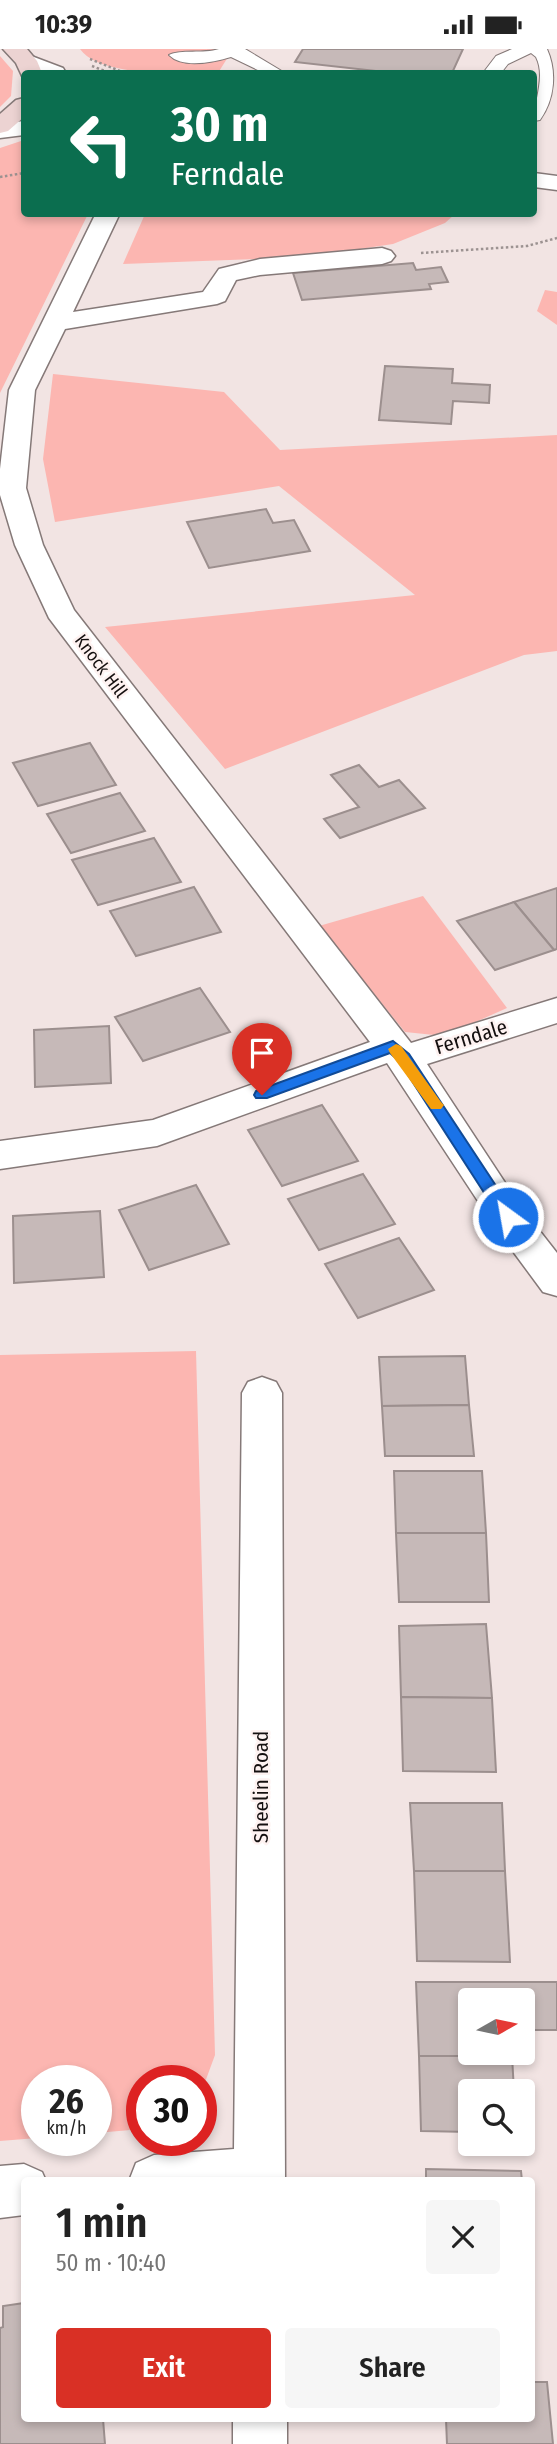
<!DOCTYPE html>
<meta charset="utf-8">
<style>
body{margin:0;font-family:"Fira Sans Condensed",sans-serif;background:#f6f6f6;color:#222;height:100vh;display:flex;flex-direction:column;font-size:26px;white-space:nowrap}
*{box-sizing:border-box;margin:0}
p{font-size:23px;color:#767676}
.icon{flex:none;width:38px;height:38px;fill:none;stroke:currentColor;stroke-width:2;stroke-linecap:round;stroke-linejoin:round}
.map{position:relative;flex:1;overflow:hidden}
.details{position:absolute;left:21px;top:2128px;width:514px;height:245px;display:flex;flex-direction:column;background:#fff;border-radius:7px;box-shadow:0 4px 10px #0003}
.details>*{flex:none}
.banner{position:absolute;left:21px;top:21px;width:516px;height:147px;border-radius:7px;box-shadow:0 4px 10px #0003;background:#0b6e4f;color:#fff;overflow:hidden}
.needle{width:46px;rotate:81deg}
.controls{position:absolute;left:458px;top:1939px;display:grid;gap:14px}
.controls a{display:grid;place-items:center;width:77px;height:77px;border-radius:7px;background:#fff;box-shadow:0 4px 10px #0003;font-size:35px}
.speed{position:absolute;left:21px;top:2016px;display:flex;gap:14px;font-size:35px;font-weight:700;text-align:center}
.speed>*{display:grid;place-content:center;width:91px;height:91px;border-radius:50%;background:#fff;box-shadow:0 4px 10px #0003;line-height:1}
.speed small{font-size:18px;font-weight:400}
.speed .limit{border:10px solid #d22;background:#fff;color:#111}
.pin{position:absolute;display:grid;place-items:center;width:60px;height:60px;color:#fff;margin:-72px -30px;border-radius:50% 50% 50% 0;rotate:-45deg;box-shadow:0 0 7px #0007}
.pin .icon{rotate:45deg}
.me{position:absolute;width:77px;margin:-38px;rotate:328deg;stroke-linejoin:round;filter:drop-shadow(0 0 5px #0008)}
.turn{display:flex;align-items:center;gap:24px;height:147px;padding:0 35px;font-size:32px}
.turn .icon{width:91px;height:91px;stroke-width:2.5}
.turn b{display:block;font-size:49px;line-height:60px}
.round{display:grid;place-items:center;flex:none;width:74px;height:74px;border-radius:7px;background:#f6f6f6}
.headline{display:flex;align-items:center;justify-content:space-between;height:119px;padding:0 35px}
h1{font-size:42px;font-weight:600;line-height:52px}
.button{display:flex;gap:14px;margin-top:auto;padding:14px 35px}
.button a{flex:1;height:80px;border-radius:7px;background:#d93025;color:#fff;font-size:28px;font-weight:600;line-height:80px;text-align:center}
.button a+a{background:#f6f6f6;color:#222}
.status{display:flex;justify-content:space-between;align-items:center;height:49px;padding:0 35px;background:#fff;direction:ltr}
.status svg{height:19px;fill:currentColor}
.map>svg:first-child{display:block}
.green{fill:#fcb6b1}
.building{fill:#c6b9b8;stroke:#9c8f8e;stroke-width:2}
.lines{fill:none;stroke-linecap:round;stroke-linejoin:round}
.service-casing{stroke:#857978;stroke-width:2}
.minor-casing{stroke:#857978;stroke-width:3}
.tertiary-casing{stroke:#857978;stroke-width:3}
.secondary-casing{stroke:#857978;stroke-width:3}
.path{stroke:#9c9291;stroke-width:2.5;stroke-dasharray:2.5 2.5;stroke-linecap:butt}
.service{fill:#fff;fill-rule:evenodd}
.minor{fill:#fff;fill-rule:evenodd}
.tertiary{fill:#fff;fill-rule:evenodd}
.secondary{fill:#ecd3d2;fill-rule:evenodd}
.route{fill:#1a73e8;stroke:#114b97;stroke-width:2}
.slow{fill:#f59e0b}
.labels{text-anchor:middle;stroke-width:5;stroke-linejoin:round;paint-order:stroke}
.far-street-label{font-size:18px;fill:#140f0f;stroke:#fef2f1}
.street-label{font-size:21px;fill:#140f0f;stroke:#fef2f1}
</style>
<div class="status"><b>10:39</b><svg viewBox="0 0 49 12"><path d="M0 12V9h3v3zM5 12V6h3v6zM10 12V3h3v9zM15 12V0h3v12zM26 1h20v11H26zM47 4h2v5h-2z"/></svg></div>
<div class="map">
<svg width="557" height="2395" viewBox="0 0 557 2395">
<rect width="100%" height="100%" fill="#f2e4e3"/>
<g class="green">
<path d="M80,0H233L218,24C185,24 100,29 80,0Z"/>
<polygon points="0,7 13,22 11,47 0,58"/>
<polygon points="24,91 24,164 88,165 0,344 0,99"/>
<polygon points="145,165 455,165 445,174 393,195 306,208 123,215"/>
<polygon points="545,241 557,243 557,276 537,262"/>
<polygon points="53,325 224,343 280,401 557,386 557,602 524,606 225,720 105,578 415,546 279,437 55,473 43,410"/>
<polygon points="423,847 507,959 444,987 405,983 319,877"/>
<polygon points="196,1302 215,2006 201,2044 201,2032 142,2032 142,2080 96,2084 96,2032 37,2032 37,2089 0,2092 0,1306"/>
</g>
<g class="building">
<polygon points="303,0 463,0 452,24 374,24 376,22 295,13"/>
<polygon points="413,214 416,221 441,218 448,233 429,235 431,240 302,251 293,224"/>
<polygon points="385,317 453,320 452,334 490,336 489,354 453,352 451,375 379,371"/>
<polygon points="266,460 273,474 294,471 310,502 209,519 187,473"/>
<polygon points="90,694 116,736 38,757 13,714"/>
<polygon points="359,716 379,738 399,731 425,759 340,789 324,770 359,758 331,726"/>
<polygon points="120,744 145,782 71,804 47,765"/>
<polygon points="154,789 181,833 98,856 72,811"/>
<polygon points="194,838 221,883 136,907 110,862"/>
<polygon points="557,839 557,900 554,901 514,853"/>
<polygon points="514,853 554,901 495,921 457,872"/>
<polygon points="200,939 230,983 143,1012 115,968"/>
<polygon points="109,977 111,1034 35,1038 34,981"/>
<polygon points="322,1056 358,1112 282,1137 248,1081"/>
<polygon points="363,1125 395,1175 319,1201 288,1150"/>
<polygon points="196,1136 229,1195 149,1221 119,1161"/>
<polygon points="100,1162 104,1228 14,1234 13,1167"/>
<polygon points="399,1189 434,1241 358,1269 325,1215"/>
<polygon points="465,1307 469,1356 382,1357 379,1308"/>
<polygon points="469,1356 474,1407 385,1407 382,1357"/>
<polygon points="394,1422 482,1422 486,1484 396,1484"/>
<polygon points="396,1484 486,1484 489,1553 399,1553"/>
<polygon points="486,1575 492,1649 401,1648 399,1577"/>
<polygon points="401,1648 492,1649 496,1723 403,1722"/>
<polygon points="410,1754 502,1754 505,1822 414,1822"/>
<polygon points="414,1822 505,1822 510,1913 417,1912"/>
<polygon points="416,1933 557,1933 557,1981 523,1981 523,1951 471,1951 471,2004 512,2004 512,2007 419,2007"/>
<polygon points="419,2007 512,2007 514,2042 471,2042 471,2083 421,2082"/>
<polygon points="426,2120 521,2122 522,2132 426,2132"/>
<polygon points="24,2254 24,2370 103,2370 105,2395 0,2395 0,2279 3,2278 3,2257"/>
<polygon points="532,2333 547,2333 553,2395 447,2395 446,2370 532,2370"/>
</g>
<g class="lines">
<defs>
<g id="service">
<path d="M219,0H245L285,24H264L231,8C214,13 183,20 169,6C180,0 204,5 219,0Z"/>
<path d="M512,0H547C557,22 555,50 540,71L534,72C534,51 546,28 536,8L531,4L508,15L501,24H483L496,7Z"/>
</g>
<g id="minor">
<polygon points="96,164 120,164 73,263 203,243 219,220 260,210 382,199 391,202 395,207 391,212 382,215 260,226 236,231 225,252 217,255 65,280 35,341 26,439 43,496 74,561 411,994 557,949 557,974 427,1015 521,1158 557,1204 557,1247 543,1243 495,1178 387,1014 157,1097 0,1120 0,1092 153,1071 370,993 49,569 15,496 0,446 0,420 9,341"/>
<polygon points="262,1328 276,1333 282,1344 285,2132 129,2132 136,2114 154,2106 234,2100 242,1344 248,1333"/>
<polygon points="24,2115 42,2123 46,2132 24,2132 24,2166 0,2169 0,2117"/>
<rect x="233" y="2370" width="54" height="25"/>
</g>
<g id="tertiary">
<path d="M26,5L63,19L66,24C50,25 26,27 15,12L18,7Z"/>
<polygon points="24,72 24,86 0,89 0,75"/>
<polygon points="534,124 557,127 557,141 534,138"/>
</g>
<g id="secondary">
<polygon points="3,0 27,0 37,12 42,24 24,24 23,29 16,14"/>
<polygon points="24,49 24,68 8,82 0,84 0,65 16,51"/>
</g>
</defs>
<use href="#service" class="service-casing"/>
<use href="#minor" class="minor-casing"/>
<use href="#tertiary" class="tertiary-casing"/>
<use href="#secondary" class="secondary-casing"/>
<g class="path">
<polyline points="90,10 125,24"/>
<polyline points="92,17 110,24"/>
<polyline points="0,128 24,124"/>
<polyline points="421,204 527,197 557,189"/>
</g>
<use href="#service" class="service"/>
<use href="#minor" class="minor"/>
<use href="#tertiary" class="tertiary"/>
<use href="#secondary" class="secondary"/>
</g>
<polygon class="route" points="393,992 409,1005 514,1164 516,1168 514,1173 503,1173 399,1012 390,1004 267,1049 256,1049 254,1046 256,1042"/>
<polygon class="slow" points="396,995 401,997 441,1053 444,1056 441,1060 431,1060 390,1004 388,1000"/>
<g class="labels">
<g class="far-street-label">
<text transform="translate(101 617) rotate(53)" y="6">Knock Hill</text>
</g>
<g class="street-label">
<text transform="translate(471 988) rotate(-17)" y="7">Ferndale</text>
<text transform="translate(261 1738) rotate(-90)" y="7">Sheelin Road</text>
</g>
</g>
</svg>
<div class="controls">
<a><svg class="needle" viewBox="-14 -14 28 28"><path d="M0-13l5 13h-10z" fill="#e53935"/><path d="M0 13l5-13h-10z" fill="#767676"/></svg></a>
<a><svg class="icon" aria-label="search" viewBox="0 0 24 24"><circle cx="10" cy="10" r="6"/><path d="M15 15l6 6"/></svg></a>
</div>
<div class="speed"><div>26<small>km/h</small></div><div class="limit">30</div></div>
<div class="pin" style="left:262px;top:1046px;background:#d93025"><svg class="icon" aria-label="arrive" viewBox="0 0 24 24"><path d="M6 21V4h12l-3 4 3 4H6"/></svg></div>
<svg class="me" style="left:508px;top:1168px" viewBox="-20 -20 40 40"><circle r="17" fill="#1a73e8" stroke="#fff" stroke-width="3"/><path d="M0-11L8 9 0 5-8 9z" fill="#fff"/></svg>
<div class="banner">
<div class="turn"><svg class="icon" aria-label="left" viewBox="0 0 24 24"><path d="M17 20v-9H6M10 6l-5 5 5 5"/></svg><div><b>30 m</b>Ferndale</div></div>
</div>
<section class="details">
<div class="headline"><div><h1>1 min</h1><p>50 m · 10:40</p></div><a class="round"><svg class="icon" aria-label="close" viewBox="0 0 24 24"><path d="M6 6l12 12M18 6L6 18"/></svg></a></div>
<div class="button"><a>Exit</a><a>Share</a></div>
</section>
</div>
